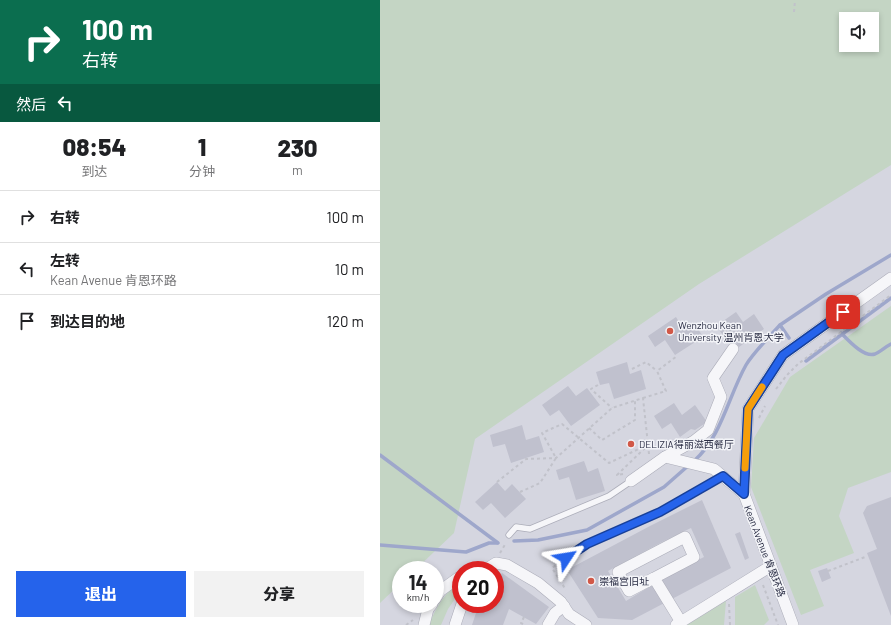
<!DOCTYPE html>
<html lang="zh">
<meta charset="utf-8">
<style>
body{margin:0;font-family:Barlow,"Noto Sans SC",sans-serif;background:#f2f2f2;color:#202124;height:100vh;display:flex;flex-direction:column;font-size:15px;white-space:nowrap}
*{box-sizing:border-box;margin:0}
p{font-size:13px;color:#757577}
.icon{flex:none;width:22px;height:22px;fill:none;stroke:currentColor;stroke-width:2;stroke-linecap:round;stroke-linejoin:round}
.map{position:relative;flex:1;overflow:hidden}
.drawer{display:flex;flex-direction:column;background:#fff;width:380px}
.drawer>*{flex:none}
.hud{background:#0b6e4f;color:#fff;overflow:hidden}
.buttons{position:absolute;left:459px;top:12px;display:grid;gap:8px}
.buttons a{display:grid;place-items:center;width:40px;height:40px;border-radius:0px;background:#fff;box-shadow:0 2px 6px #0003;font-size:20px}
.speed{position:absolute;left:12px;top:561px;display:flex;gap:8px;font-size:20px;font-weight:700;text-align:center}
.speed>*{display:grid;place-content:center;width:52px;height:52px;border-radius:50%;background:#fff;box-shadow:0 2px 6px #0003;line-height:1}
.speed small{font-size:10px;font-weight:400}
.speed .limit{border:6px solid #d22;background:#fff;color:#111}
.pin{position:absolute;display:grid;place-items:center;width:34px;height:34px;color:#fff;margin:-17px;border-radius:8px;box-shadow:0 2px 6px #0006}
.me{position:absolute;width:44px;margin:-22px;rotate:57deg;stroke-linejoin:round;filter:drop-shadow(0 0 3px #0008)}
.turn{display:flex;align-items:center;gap:14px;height:84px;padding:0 16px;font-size:18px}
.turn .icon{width:52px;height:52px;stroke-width:2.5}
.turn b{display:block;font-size:28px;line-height:34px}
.then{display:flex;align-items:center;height:38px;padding:0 16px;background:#0003;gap:8px;font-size:15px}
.eta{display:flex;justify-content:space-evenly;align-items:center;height:68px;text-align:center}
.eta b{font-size:24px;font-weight:800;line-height:28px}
.action{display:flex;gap:8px;margin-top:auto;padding:8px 16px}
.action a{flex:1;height:46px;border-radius:0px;background:#2563eb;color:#fff;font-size:16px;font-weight:800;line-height:46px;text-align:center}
.action a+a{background:#f2f2f2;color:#202124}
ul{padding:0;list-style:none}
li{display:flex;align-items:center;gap:12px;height:52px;padding:0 16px;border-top:1px solid #e0e0e0}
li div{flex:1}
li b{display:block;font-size:15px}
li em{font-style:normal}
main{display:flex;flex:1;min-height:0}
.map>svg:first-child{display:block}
.built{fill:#d5d6e0;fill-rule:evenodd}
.green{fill:#c4d5c4;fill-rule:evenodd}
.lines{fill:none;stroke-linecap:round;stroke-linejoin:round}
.stream{stroke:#9ea7cb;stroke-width:3.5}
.building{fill:#c0c1ce;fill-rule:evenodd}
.service-casing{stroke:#acadb9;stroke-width:7}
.minor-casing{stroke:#acadb9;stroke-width:12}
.path{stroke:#c1c2ca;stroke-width:2;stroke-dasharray:3 3;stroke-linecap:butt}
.service{stroke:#f6f6f9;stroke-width:5.5}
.minor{stroke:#f6f6f9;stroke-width:11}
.route-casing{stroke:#184099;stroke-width:10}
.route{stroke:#2563eb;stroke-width:7}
.slow{stroke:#f59e0b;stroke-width:7}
.poi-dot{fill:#d15847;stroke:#f3f4f8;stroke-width:1.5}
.labels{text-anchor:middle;stroke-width:3;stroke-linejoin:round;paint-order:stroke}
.poi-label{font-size:10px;fill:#2a2d44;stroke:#f3f4f8;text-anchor:start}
.street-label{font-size:10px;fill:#2a2d44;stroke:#f3f4f8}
</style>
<main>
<section class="drawer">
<div class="hud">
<div class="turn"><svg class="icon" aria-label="right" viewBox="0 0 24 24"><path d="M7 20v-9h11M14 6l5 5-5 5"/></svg><div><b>100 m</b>右转</div></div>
<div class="then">然后<svg class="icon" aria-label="left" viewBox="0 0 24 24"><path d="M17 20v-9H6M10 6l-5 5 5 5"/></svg></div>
</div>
<div class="eta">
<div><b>08:54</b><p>到达</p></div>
<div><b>1</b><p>分钟</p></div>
<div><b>230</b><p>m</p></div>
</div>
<ul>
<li><svg class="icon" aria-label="right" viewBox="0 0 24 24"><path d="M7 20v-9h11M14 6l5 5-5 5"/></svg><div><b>右转</b></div><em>100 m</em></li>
<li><svg class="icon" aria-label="left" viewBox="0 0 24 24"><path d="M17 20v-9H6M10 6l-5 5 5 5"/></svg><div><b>左转</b><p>Kean Avenue 肯恩环路</p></div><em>10 m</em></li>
<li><svg class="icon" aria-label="arrive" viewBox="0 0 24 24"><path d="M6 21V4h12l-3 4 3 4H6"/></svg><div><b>到达目的地</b></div><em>120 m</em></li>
</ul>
<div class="action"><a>退出</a><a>分享</a></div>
</section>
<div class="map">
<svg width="511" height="625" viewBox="0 0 511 625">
<rect width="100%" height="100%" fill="#e3e4eb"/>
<path class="built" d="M511,0V625H0V118ZM466,19H492V45H466ZM21,570H55V604H21ZM81,570H115V604H81Z"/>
<g class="green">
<path d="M0,0H511V165L319,284L95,439L74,533L35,570H21V583L0,603ZM466,19H492V45H466Z"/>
<polygon points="511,306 511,472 468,488 459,516 474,553 430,570 444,606 421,615 371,487 374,438 410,377"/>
<path d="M81,583V590L68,609L61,625H49C55,610 65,590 81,583Z"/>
<polygon points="375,585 389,620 384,625 355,625 355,597"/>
<polygon points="346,601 344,625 307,625"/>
</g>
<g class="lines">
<g class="stream">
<polyline points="400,325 446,294 511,255"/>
<path d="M461,333C468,340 484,358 495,354C500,352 505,347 511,344"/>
<polyline points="426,361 511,298"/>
<polyline points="0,455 118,543"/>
<path d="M314,461C342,436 348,397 366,365C373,353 390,336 400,325L409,338"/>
<polyline points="134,541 158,540 207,530 284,487 309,465"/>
<polyline points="0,545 86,552 109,543 117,543"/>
</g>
</g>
<g class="building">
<polygon points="356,312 363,322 374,314 384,329 359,347 351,336 346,339 336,326"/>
<polygon points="296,317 303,329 314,322 323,337 295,355 285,340 275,347 268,336"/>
<polygon points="247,362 250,374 261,370 266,389 234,399 229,383 220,385 216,372"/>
<polygon points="188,386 196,396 207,388 220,405 191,426 179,410 170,416 162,405"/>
<polygon points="294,403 302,415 315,405 327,422 315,430 311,429 300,437 291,423 282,429 274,416"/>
<polygon points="142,425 146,440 159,436 164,452 131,463 125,444 113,447 110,435"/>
<polygon points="204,461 208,472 218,468 225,491 196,500 189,477 179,480 176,470"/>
<polygon points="117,482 125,491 132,484 146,499 125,518 111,503 103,510 95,502"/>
<polygon points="511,497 511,616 487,553 497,549 483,513 487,506"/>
<path d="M322,500L351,568L252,620L218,618L187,570L270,526ZM311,528L324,557L294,572L246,601L228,571L280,543Z"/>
<polygon points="360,532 369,558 365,560 355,534"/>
<polygon points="447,568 451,578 442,582 438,571"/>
<polygon points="122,573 169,607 156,624 129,609 123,625 92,625 99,604 115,604 115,582"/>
</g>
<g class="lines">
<defs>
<g id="service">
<polyline points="129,535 136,527 150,529 229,496 251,481"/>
<polyline points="186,558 207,544 280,512 343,476"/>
</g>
<g id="minor">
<polyline points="285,457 334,469 364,494"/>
<polyline points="251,481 285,457 314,441 328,430 341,397 333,378 353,349"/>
<polyline points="105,570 116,563 127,565 158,583 181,602 189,614 206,625"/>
<polyline points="274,578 249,591 238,572 305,537 314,557 274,578 301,622"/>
<polyline points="55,599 60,591 78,578 81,578"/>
<polyline points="44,625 48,609 52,604"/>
<polyline points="75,625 82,604"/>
<polyline points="168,625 175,613 184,606"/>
<polyline points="296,625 391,566"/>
<polyline points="413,625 364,494 368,409 403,355 511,278"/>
</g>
</defs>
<use href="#service" class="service-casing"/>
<use href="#minor" class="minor-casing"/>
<g class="path">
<polyline points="414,12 415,0"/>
<polyline points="252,369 266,362 277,371"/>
<polyline points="218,385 211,389 232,408"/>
<polyline points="396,389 407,375 418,364 511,295"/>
<polyline points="263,398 286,391 277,371 297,356"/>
<polyline points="379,418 385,406"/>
<polyline points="209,428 222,440 255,420 255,401"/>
<polyline points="243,474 237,475 268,445"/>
<polyline points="117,482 146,459 176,458 232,408 263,398 269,454"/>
<polyline points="140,492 160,483 176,458 162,433 182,424 229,463 265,446"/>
<polyline points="120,553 126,543"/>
<polyline points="180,562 172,568 186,590"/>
<polyline points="448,571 485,557"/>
<polyline points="383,585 398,625"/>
<polyline points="349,604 350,625"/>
<polyline points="144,617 141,623 145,625"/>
<polyline points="26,625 33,620"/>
</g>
<use href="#service" class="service"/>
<use href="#minor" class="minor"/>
</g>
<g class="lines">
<defs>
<polyline id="route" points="186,558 207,544 280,512 343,476 364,494 368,409 403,355 463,312"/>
</defs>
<use href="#route" class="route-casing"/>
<use href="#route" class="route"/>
<polyline class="slow" points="365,468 368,409 382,387"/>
</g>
<g class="poi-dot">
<circle cx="290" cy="331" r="4"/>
<circle cx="251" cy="444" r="4"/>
<circle cx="211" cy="581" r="4"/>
</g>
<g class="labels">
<g class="poi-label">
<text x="298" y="329">Wenzhou Kean<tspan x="298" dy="12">University 温州肯恩大学</tspan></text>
<text x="259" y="448">DELIZIA得丽滋西餐厅</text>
<text x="219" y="585">崇福宫旧址</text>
</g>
<g class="street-label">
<text transform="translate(385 551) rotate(69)" y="4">Kean Avenue 肯恩环路</text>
</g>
</g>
</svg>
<div class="buttons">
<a><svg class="icon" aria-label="sound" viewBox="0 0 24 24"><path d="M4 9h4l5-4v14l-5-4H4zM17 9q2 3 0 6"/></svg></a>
</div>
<div class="speed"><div>14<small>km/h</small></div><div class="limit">20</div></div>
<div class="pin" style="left:463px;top:312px;background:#d93025"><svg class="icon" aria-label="arrive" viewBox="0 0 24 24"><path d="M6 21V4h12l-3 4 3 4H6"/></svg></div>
<svg class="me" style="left:186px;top:558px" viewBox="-20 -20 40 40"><path d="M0-17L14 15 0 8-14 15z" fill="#2563eb" stroke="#fff" stroke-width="4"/></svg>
</div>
</main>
